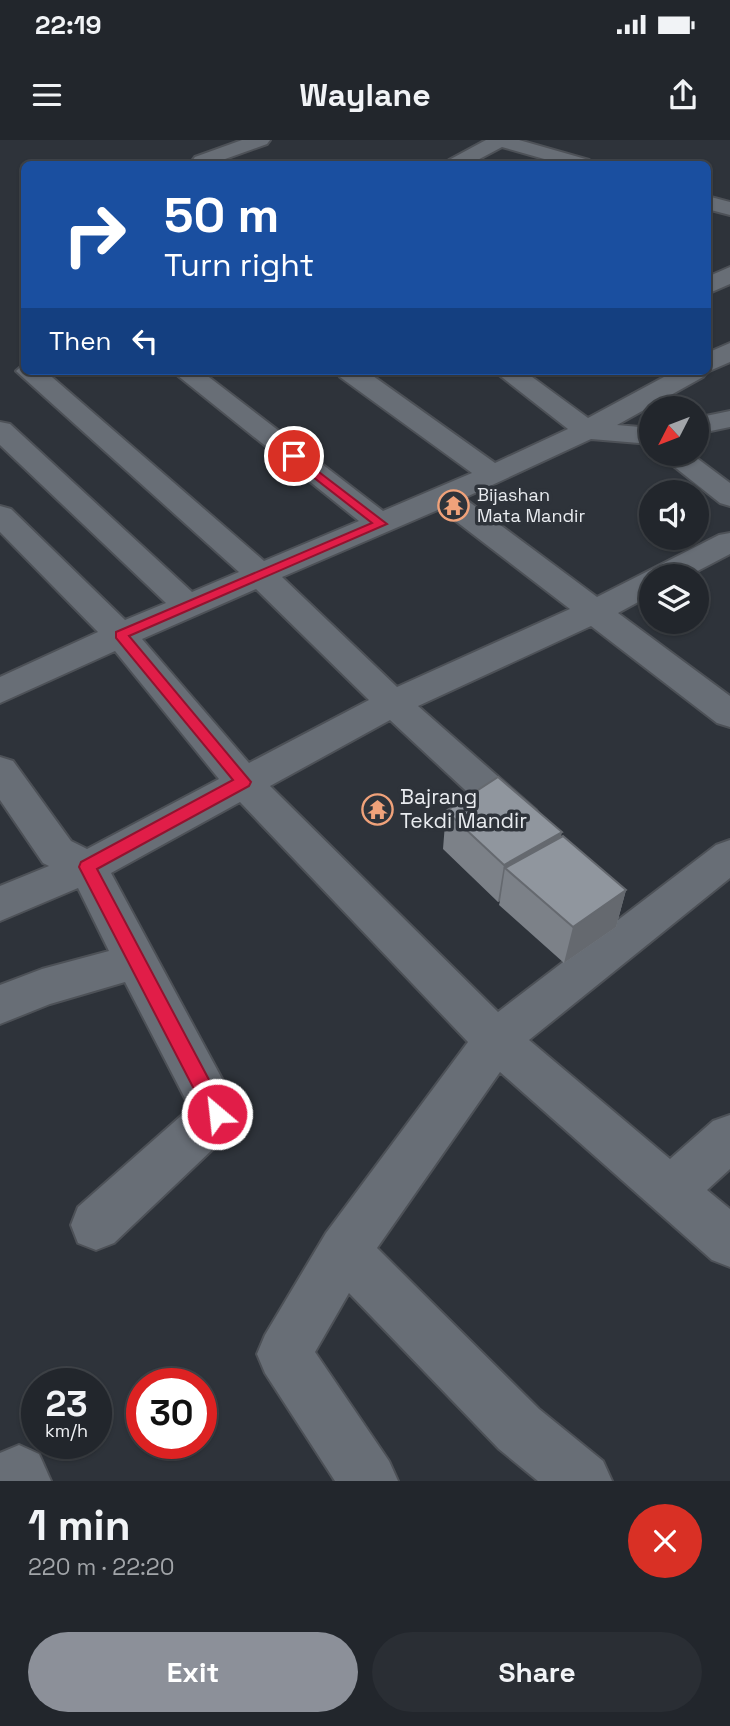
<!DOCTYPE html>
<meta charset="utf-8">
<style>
body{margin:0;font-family:"Space Grotesk",sans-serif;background:#2a2e34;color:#f1f3f6;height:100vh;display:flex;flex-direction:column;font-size:26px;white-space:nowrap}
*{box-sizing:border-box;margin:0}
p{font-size:23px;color:#a2a5a9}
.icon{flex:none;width:38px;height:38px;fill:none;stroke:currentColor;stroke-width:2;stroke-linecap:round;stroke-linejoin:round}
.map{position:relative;height:1341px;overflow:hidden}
.details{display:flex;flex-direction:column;background:#22262c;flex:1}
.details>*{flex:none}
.guide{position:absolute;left:21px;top:21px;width:690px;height:214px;border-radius:10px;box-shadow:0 2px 5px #0004,0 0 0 2px #3f4348;background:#1a4fa0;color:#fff;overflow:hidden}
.needle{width:46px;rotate:228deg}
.fabs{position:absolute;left:639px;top:256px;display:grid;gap:14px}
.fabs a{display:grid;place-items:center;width:70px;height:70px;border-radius:50%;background:#22262c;box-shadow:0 2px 5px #0004,0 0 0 2px #3f4348;font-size:35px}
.speed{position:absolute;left:21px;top:1228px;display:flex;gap:14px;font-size:35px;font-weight:700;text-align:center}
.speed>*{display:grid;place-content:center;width:91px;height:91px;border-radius:50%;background:#22262c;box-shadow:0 2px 5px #0004,0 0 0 2px #3f4348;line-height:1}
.speed small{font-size:18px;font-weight:400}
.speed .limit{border:10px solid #d22;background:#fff;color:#111}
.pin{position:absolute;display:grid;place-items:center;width:60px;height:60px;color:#fff;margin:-30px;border:4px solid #fff;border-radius:50%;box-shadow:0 2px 7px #0007}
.me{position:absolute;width:77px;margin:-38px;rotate:332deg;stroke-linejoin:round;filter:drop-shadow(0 0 5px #0008)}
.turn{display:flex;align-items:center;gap:24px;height:147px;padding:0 28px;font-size:32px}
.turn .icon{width:91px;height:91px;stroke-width:2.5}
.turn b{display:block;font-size:49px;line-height:60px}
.then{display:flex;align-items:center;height:66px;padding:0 28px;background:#0003;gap:14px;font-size:26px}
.round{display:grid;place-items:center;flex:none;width:74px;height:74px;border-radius:37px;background:#2a2e34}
.summary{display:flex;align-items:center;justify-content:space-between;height:119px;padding:0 28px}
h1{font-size:42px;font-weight:700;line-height:52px}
.action{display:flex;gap:14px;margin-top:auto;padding:14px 28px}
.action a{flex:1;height:80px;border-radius:42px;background:#8c9099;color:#fff;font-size:28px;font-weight:700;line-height:80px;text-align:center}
.action a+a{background:#2a2e34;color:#f1f3f6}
.status{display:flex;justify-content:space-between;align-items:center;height:49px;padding:0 35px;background:#22262c;direction:ltr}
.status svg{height:19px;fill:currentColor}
header{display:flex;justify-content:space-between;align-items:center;height:91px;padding:0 28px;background:#22262c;font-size:32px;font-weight:700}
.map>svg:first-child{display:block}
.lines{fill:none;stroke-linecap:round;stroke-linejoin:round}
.minor-casing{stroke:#4d5157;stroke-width:4}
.minor{fill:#686e76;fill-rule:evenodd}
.wall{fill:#7c8188}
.shaded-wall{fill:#65696f}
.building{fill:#90969e;stroke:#65696f;stroke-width:2}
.route{fill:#e11d48;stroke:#92132f;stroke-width:2}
.labels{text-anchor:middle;stroke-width:7;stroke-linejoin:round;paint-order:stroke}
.far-poi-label{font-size:18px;fill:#e8ebef;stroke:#2e333a;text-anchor:start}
.poi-label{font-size:21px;fill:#e8ebef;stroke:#2e333a;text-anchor:start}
</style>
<div class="status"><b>22:19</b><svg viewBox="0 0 49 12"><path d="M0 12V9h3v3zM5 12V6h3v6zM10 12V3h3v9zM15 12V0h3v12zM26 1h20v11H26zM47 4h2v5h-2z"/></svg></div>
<header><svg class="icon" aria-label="menu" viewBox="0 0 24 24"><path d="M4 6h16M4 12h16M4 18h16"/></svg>Waylane<svg class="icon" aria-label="share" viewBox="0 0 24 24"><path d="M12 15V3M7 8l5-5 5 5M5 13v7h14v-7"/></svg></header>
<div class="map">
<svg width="730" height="1341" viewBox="0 0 730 1341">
<rect width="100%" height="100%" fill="#2e333a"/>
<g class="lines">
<defs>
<g id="minor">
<polygon points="242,0 270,0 267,4 211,24 194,24 192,21 195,17"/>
<polygon points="486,0 519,0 589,20 592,24 562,24 502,7 470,24 446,24 449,20"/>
<polygon points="707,56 730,62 730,75 707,69"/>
<polygon points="730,127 730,144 707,154 707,137"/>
<path d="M730,203V222L707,232L703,237L617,285L651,288V304L591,299L464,358L597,457L719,395L730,393V414L688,436H651V455L618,473L730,556V587L717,583L591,486L418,566L536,670L541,680L536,690L522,695L508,690L390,580L270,646L498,872L716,705L730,700V738L529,900L670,1019L713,981L730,975V1029L707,1050L730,1069V1127L712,1120L500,932L377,1108L539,1269L603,1321L612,1341H538L499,1309L349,1153L315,1212L389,1321L398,1341H335L265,1233L257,1214L265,1195L326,1093L468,902L240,662L111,733L241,974L234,989L114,1103L96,1110L78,1103L71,1085L78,1067L190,968L125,842L50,864L0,884V845L42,829L109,811L78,748L0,781V746L49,726L43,723L0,660V617L13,621L71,701L87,709L219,639L115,511L0,563V537L98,492L0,392V366L11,369L125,480L166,463L0,305V282L10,284L192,452L239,432L16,231L24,224V231H45L264,421L359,381L172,231H201L383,371L472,333L340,237L336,231H366L495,323L568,289L494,231H524L588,278L675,231H707V213ZM440,369L570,469L397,547L282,437ZM256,449L369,560L249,623L142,499Z"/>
<polygon points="730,271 730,287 696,294 696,278"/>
<polygon points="657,313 690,313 730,343 730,366 720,363"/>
<polygon points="19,1305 39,1314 51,1341 0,1341 0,1313"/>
</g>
</defs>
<use href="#minor" class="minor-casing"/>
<use href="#minor" class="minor"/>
</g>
<polygon class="wall" points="446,671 560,698 626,750 616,787 564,823 499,765 500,761 498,762 443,709"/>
<g class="shaded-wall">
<polygon points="562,692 554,729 505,728 500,761 498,762 504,725"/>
<polygon points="626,750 616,787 564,823 573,787"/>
</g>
<g class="building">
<polygon points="498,637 562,692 504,725 446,671"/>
<polygon points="563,696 626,750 573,787 505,728"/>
</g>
<polygon class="route" points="294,313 387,384 129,496 251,642 249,646 97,729 224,968 227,974 224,980 217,983 210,980 79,727 81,722 233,640 116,498 116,492 372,383 290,319 288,316"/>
<defs>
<symbol id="temple-ring" viewBox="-11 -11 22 22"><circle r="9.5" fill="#2e333a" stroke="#f0a27a" stroke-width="1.5"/><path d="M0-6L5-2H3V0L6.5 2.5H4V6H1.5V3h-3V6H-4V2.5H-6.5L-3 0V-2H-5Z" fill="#f0a27a"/></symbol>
</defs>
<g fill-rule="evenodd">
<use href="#temple-ring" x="436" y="348" width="35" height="35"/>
<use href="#temple-ring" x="360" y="652" width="35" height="35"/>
</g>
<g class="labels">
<g class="far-poi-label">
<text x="477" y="361">Bijashan<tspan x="477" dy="21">Mata Mandir</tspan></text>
</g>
<g class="poi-label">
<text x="400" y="664">Bajrang<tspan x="400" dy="24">Tekdi Mandir</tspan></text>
</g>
</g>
</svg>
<div class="fabs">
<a><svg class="needle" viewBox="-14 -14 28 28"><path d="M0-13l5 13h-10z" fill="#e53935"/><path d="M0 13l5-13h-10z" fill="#a2a5a9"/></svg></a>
<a><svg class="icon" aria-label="sound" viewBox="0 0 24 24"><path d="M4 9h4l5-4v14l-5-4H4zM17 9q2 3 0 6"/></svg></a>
<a><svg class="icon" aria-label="layers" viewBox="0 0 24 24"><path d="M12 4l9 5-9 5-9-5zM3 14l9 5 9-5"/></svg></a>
</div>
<div class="speed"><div>23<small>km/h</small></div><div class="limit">30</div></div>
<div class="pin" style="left:294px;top:316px;background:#d93025"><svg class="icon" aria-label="arrive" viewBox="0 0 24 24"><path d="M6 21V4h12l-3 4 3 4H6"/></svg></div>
<svg class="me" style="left:217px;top:974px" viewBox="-20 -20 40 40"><circle r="17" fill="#e11d48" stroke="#fff" stroke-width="3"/><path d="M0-11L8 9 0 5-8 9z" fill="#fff"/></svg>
<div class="guide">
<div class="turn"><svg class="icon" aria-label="right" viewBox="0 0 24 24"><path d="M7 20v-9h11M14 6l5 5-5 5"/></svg><div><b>50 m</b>Turn right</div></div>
<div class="then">Then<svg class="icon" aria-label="left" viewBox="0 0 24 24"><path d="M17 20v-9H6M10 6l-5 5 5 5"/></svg></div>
</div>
</div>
<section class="details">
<div class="summary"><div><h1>1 min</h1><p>220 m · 22:20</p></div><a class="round" style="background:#d93025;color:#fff"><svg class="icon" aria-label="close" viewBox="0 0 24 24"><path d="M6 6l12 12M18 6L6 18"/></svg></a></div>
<div class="action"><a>Exit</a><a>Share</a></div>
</section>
